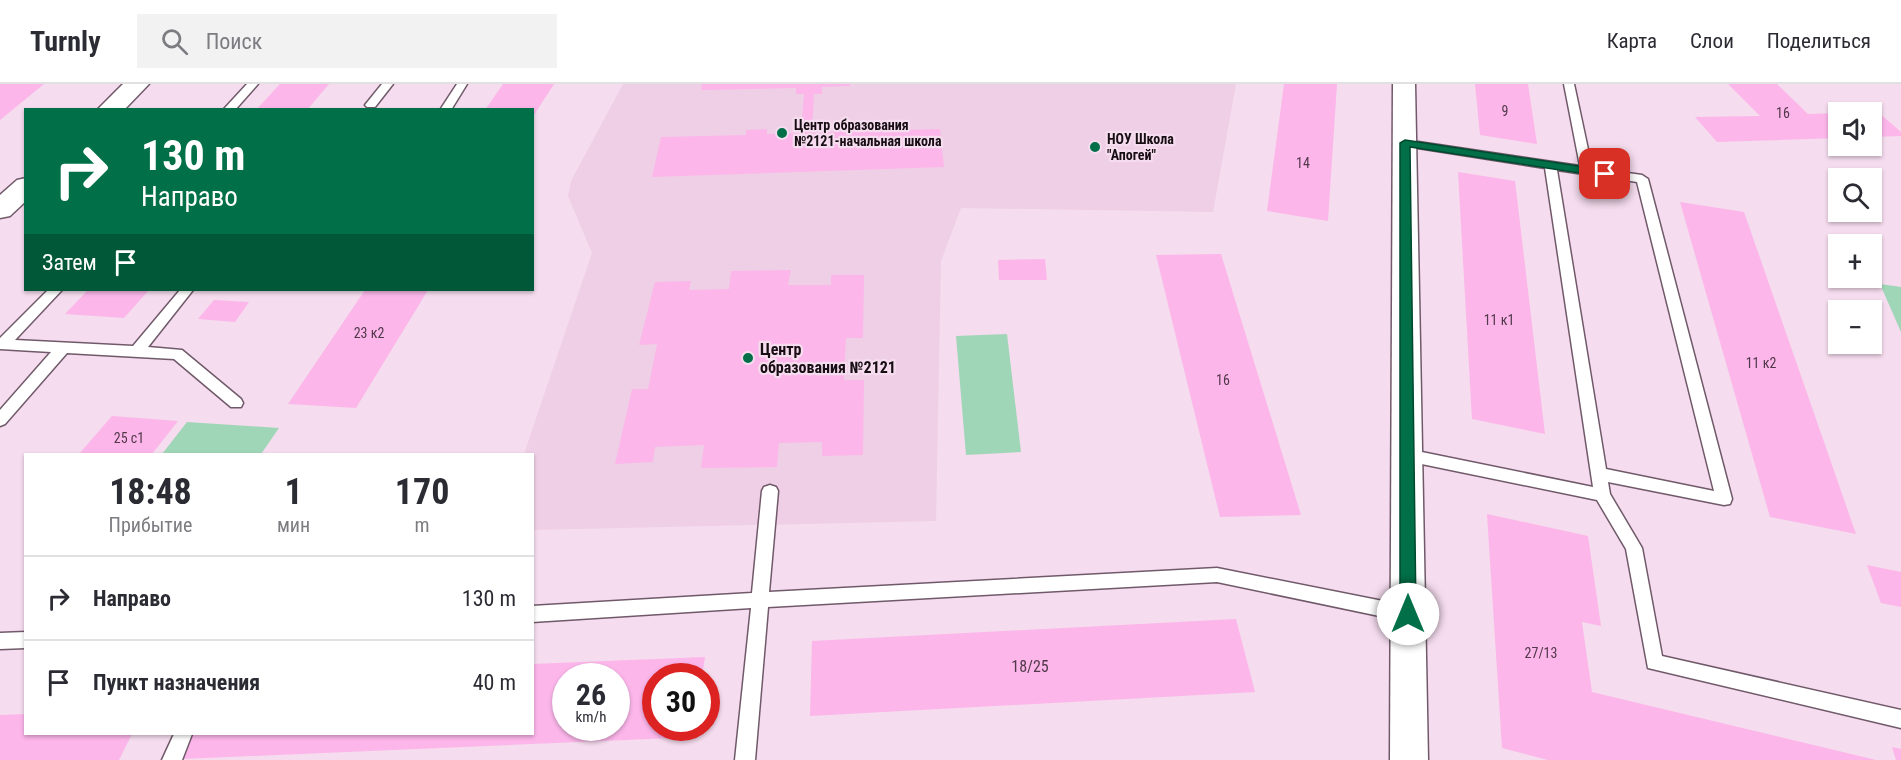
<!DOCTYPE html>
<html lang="ru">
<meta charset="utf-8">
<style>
body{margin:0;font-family:"Roboto Condensed",sans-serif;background:#f2f2f3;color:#2b2b33;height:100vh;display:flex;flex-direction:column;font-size:22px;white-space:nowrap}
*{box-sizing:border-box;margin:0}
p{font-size:20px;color:#7c7c81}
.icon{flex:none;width:33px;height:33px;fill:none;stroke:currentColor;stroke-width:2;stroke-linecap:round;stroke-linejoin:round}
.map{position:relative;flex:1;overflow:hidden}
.side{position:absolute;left:24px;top:369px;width:510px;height:282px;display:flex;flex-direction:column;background:#fff;border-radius:0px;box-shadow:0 2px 4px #0004}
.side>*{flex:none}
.banner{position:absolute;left:24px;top:24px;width:510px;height:183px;border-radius:0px;box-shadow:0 2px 4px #0004;background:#016f48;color:#fff;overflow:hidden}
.fabs{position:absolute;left:1828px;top:18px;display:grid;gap:12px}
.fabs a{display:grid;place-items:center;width:54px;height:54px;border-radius:0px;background:#fff;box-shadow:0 2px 4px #0004;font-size:30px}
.speed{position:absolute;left:552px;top:579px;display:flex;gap:12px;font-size:30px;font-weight:700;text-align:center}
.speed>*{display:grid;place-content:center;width:78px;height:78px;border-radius:50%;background:#fff;box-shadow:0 2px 4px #0004;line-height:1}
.speed small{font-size:15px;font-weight:400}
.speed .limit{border:9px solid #d22;background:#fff;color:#111}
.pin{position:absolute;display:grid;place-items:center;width:51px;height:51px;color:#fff;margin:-26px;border-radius:12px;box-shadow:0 3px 9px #0006}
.me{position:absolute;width:66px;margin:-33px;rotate:0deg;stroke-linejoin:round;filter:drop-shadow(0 0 4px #0008)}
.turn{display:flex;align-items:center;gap:21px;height:126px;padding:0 18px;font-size:27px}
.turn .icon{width:78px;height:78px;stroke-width:2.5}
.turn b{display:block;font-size:42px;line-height:51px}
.then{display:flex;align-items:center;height:57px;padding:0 18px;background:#0003;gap:12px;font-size:22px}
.eta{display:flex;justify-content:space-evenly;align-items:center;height:102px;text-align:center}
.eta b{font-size:36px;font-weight:700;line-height:42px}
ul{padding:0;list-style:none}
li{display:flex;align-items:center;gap:18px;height:84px;padding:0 18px;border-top:2px solid #e1e1e2}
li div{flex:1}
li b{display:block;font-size:22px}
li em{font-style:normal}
header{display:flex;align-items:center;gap:36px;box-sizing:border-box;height:84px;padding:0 30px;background:#fff;border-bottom:2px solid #e1e1e2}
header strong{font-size:28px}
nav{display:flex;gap:33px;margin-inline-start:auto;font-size:21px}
.search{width:420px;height:54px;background:#f2f2f3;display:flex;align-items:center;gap:15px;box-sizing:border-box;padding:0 21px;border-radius:0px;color:#7c7c81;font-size:22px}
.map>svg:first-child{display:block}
.built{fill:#efcfe6}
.green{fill:#a0d6b8}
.building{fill:#fcb6ea;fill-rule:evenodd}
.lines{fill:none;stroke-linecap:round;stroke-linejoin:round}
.lane-casing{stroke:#705a6a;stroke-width:3}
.street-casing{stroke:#705a6a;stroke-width:3}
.secondary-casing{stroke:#705a6a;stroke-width:3}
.lane{fill:#fff;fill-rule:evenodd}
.street{fill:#fff;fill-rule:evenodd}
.secondary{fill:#fff;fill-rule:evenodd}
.route{fill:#016f48;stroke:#01482f;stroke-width:1.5}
.poi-dot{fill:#016f48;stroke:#f5dcee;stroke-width:2}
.labels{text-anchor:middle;stroke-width:4.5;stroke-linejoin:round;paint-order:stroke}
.number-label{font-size:14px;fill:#50384a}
.far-poi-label{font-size:14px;font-weight:bold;fill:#170e14;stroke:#f5dcee;text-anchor:start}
.poi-label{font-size:16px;font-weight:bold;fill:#170e14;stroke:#f5dcee;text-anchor:start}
.near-number-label{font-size:16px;fill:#50384a}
</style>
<header>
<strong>Turnly</strong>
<div class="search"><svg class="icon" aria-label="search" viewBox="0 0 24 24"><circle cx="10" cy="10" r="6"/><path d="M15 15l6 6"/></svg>Поиск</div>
<nav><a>Карта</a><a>Слои</a><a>Поделиться</a></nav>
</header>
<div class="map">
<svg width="1901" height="676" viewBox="0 0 1901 676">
<rect width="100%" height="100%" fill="#f5dcee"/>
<polygon class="built" points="623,0 1236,0 1213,128 961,124 941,177 936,437 533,446 532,370 524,370 592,169 568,112 571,97"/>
<g class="green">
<polygon points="1880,200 1901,203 1901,248"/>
<polygon points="1007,250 1021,368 966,371 956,252"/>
<polygon points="187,338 279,344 261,370 162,370"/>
</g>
<g class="building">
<polygon points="0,0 44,0 0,36"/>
<polygon points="280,0 329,0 307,26 256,26"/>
<polygon points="503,0 554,0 532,34 532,26 485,26"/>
<polygon points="702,0 850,0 850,2 822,3 822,10 814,10 812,49 839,48 839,43 861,43 861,47 940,45 944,83 652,93 661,53 746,51 746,46 767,45 767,50 801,49 804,10 796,10 796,4 701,6"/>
<polygon points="1284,0 1337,0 1328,137 1267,127"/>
<polygon points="1475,0 1528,0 1537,60 1480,51"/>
<polygon points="1728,0 1777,0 1808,30 1839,29 1839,54 1717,58 1695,33 1760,32"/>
<polygon points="1872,28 1878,28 1901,48 1901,52 1872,53"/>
<polygon points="1458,88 1515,97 1545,350 1472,335"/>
<polygon points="1680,118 1744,128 1856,450 1770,433"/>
<polygon points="1221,170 1301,431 1220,433 1156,171"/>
<polygon points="1045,175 1047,196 999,196 998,176"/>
<polygon points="791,186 788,201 831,201 831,191 864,191 863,254 846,254 844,296 864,296 863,371 822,372 822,358 779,359 777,383 701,384 704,361 655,363 653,378 615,380 632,305 648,305 657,260 639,261 655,198 691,197 689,206 729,205 731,187"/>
<polygon points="88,206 149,206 124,234 65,230"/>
<polygon points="365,206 428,206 356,324 288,320"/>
<polygon points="214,216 249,218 235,238 198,235"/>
<polygon points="112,332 178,337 152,370 79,370"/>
<polygon points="1487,430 1588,452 1601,542 1582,538 1592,608 1876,676 1548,676 1502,664"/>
<polygon points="1867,481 1901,488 1901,523 1881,519"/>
<polygon points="1236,535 1255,608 810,632 812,557"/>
<path d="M705,573L702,592H656V644H696L695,653L182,675L193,650H532V580ZM566,592H616V644H566Z"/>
<polygon points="26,630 26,650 132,650 119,676 0,676 0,631"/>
<polygon points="1892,663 1901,665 1901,676 1896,676"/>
</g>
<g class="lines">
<defs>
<g id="lane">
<polygon points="247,0 258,0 235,26 223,26"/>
<polygon points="382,0 393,0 375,23 367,23 365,21"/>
<polygon points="457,0 467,0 451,26 440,26"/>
<path d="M1564,0H1574L1592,84L1642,91L1648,95L1732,415L1730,420L1724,421L1608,398L1610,410L1642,464L1662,572L1901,626V644L1648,584L1626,465L1597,416L1407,377L1402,375L1399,371L1402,367L1407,365L1593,403L1545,84L1405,62L1399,59L1405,56L1580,82ZM1557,86L1637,98L1714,407L1606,385Z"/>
<polygon points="48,206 62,206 15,256 133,262 180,206 193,206 148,263 182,266 241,315 243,319 241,323 231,323 174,275 67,269 5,340 0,342 0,326 51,268 0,265 0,254"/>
<polygon points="770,401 776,403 778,407 769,508 1217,484 1408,522 1414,525 1417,530 1414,535 1408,538 1217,498 768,523 755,676 735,676 751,524 532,538 532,522 752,509 762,407 764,403"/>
<polygon points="26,548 26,564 0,565 0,549"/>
<polygon points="174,650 192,650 182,676 162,676"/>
</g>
<polygon id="street" points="1393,0 1415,0 1428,676 1390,676"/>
<g id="secondary">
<polygon points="123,0 149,0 124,26 97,26"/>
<polygon points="26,94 26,117 10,132 0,134 0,111 17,96"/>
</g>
</defs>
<use href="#lane" class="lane-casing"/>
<use href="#street" class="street-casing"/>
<use href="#secondary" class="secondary-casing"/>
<use href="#lane" class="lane"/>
<use href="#street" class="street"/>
<use href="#secondary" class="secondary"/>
</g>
<polygon class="route" points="1405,56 1605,86 1611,90 1605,93 1410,63 1416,530 1414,535 1408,537 1402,535 1400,530 1400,59"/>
<g class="poi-dot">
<circle cx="782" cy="49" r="6"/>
<circle cx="1095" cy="63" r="6"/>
<circle cx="748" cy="274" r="6"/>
</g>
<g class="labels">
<g class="number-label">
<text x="1505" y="32">9</text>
<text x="1783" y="34">16</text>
<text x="1303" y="84">14</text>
<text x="1499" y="241">11 к1</text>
<text x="369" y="254">23 к2</text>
<text x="1761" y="284">11 к2</text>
<text x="1223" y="301">16</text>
<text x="129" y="359">25 с1</text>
<text x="1541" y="574">27/13</text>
</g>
<g class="far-poi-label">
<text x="794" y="46">Центр образования<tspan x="794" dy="16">№2121-начальная школа</tspan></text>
<text x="1107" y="60">НОУ Школа<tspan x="1107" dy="16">"Апогей"</tspan></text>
</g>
<g class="poi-label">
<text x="760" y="271">Центр<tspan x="760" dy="18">образования №2121</tspan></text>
</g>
<g class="near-number-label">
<text x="1030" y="588">18/25</text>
</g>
</g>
</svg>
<div class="fabs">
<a><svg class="icon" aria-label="sound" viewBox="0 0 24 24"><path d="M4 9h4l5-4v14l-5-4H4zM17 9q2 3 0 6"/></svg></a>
<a><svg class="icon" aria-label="search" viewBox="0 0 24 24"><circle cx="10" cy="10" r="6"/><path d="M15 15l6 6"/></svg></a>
<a>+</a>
<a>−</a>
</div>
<div class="speed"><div>26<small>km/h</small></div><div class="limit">30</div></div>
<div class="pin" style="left:1605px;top:90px;background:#d93025"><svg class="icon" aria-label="arrive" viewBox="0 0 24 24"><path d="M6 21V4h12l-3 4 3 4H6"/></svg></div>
<svg class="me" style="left:1408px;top:530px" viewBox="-20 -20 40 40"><circle r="19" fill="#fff"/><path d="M0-13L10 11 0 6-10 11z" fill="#016f48"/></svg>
<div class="banner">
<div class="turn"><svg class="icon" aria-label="right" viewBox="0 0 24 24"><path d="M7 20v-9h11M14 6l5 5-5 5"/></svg><div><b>130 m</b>Направо</div></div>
<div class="then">Затем<svg class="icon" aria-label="arrive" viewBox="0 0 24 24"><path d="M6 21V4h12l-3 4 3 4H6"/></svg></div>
</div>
<section class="side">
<div class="eta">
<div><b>18:48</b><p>Прибытие</p></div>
<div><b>1</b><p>мин</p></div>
<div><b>170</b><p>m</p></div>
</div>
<ul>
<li><svg class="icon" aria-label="right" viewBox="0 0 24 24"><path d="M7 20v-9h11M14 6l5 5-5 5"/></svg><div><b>Направо</b></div><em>130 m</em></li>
<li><svg class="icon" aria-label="arrive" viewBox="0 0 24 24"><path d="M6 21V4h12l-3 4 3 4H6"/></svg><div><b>Пункт назначения</b></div><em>40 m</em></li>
</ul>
</section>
</div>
